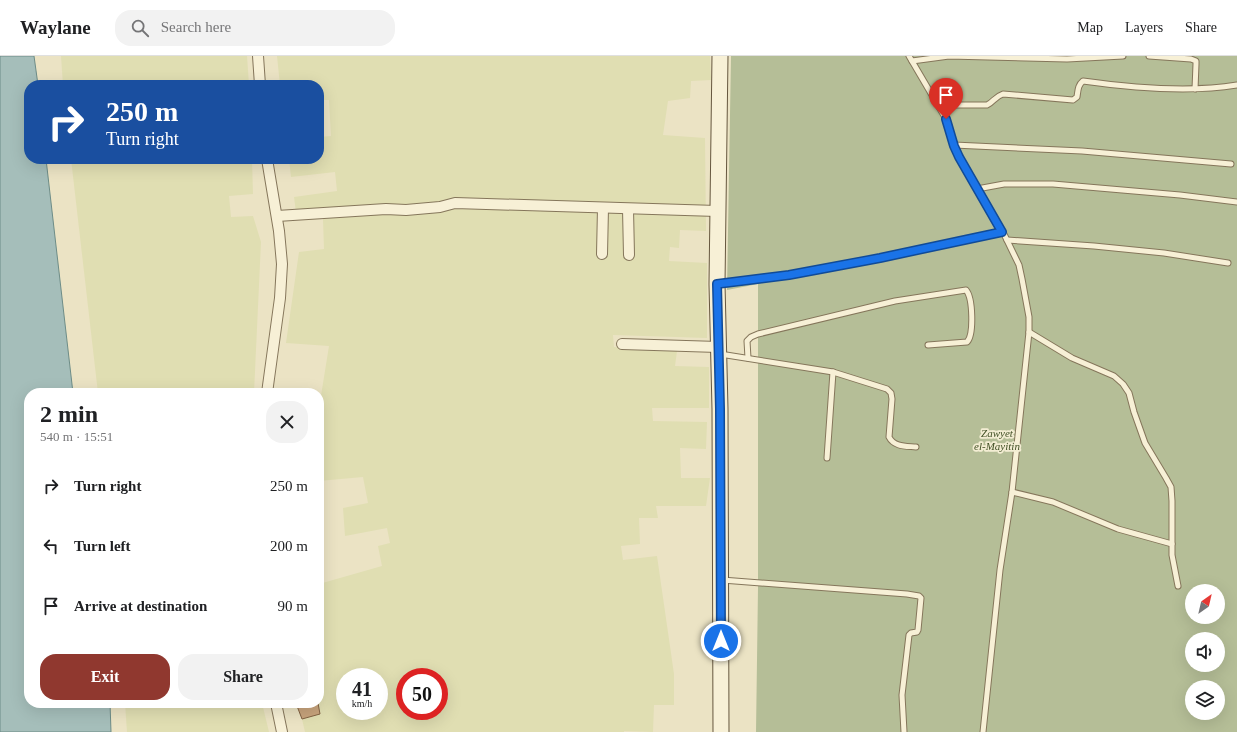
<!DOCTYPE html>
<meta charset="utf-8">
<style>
body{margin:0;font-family:"Times New Roman",serif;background:#f2f2f2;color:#202124;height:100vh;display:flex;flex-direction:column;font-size:15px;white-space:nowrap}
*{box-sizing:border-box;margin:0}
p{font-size:13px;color:#757577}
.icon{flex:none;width:22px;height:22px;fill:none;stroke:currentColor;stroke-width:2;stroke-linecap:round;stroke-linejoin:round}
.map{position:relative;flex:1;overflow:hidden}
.panel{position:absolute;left:24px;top:332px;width:300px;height:320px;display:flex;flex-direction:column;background:#fff;border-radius:16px;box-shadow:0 4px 16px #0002}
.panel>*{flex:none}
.guide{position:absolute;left:24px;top:24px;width:300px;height:84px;border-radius:16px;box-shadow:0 4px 16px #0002;background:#1a4fa0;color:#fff;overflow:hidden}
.needle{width:26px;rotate:34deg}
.fabs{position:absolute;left:1185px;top:528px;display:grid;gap:8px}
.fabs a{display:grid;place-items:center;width:40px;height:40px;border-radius:50%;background:#fff;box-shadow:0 4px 16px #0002;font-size:20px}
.speed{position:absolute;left:336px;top:612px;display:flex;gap:8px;font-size:20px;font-weight:700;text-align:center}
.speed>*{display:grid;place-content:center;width:52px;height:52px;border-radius:50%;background:#fff;box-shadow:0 4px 16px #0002;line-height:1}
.speed small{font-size:10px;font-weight:400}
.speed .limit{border:6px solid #d22;background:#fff;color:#111}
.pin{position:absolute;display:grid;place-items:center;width:34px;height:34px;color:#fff;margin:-41px -17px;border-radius:50% 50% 50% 0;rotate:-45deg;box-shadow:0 0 4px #0007}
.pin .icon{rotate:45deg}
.me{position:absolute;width:44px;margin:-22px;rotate:0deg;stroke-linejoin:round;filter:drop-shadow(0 0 3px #0008)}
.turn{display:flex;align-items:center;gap:14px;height:84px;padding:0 16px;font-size:18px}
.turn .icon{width:52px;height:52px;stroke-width:2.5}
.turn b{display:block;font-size:28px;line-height:34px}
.round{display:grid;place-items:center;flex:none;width:42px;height:42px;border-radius:16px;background:#f2f2f2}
.overview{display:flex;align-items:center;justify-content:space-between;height:68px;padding:0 16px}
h1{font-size:24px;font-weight:700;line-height:30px}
.action{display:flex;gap:8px;margin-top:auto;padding:8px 16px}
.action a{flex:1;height:46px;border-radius:16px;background:#90382f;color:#fff;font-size:16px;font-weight:700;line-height:46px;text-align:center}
.action a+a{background:#f2f2f2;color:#202124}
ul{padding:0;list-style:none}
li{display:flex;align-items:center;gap:12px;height:60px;padding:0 16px}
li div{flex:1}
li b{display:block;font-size:15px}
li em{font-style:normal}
header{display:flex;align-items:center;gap:24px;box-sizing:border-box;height:56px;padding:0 20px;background:#fff;border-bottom:1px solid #e0e0e0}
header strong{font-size:19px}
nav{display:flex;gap:22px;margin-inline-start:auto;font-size:14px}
.search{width:280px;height:36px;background:#f2f2f2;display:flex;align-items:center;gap:10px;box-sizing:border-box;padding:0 14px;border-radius:16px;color:#757577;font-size:15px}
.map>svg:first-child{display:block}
.farmland{fill:#e0deb2;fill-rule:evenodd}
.cemetery{fill:#b5be97;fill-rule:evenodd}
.water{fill:#a5beba;stroke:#6d8c87}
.building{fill:#c7a37c;stroke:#826243}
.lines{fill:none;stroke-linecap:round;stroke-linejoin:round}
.lane-casing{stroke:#85765b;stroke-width:7}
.street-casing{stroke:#85765b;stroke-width:12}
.secondary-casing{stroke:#66573f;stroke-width:17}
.lane{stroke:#f7f0d6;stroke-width:5}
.street{stroke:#f7f0d6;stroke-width:10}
.secondary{stroke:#f7f0d6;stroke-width:15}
.route-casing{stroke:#114b97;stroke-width:10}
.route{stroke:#1a73e8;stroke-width:7}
.labels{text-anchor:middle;stroke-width:3.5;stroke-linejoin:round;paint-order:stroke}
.park-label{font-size:11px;font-style:italic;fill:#425126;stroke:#f3edd3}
</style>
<header>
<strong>Waylane</strong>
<div class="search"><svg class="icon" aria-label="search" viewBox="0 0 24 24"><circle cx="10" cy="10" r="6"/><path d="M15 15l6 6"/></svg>Search here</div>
<nav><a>Map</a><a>Layers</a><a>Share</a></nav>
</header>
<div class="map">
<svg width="1237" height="676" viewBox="0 0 1237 676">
<rect width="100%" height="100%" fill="#ebe3c4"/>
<g class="farmland">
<polygon points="61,0 247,0 249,29 63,29"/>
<path d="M277,0H710L711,24L691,25L690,42L668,45L663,79L705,82L706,175L680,174L679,192L670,191L669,205L707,207V282L613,279L614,291L677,295L675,310L709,311V352H652L653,365L707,366L706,393L680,392L681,422H710L706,450H656L658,462H639L640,488L621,490L623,504L657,500L674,618V649H654L653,676L624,675V676H305L302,663L320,657L318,647H319V528L382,510L378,490L390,487L387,472L345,480L343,452L368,447L363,421L319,425V352L329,290L286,287L299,196L324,193L323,163L297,164L294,141L337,135L335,116L291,121L289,103H319V81L331,80L329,44H319V29H280ZM345,621H379V655H345ZM405,621H439V655H405Z"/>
<polygon points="71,103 252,103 253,138 229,140 231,161 253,160 261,186 254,337 98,337"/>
<polygon points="125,647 262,647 269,676 127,676"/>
</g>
<path class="cemetery" d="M731,0H1237V676H756L758,532V228L727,234ZM1192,535H1218V561H1192ZM1192,583H1218V609H1192ZM1192,631H1218V657H1192Z"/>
<polygon class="water" points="0,0 34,0 38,29 29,29 29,103 46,103 73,337 29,337 29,647 110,647 111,676 0,676"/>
<polygon class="building" points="309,647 318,647 320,658 302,663 297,650"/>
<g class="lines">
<defs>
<g id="lane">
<polyline points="909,0 946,63 954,89 965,112 1003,176 1019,209 1022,223 1029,261 1029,276 1012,436 1000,514 983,676"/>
<polyline points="1149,0 1191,3 1196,5 1196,8 1195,33"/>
<polyline points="912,5 949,0 1067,3 1123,0"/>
<path d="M938,49H987C994,46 994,41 1003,38L1073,44L1077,41C1078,34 1078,29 1083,25C1133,32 1188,37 1237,29"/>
<polyline points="954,89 1082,95 1231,108"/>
<polyline points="977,133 1004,128 1053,128 1180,139 1237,146"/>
<polyline points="1007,184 1094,190 1164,197 1228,207"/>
<polyline points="718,228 789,219 880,202 1003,176"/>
<polyline points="1029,276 1072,302 1114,320 1123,328 1129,337 1134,356 1145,387 1166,422 1171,431 1172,445 1172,499 1178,530"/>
<path d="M720,298L833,316L887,333L891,337L892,343L889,381C894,391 906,390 916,391"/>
<path d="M748,302L747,285L751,281L758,278L895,245L966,234C973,242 974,279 967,286L928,289"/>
<polyline points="827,402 833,316"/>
<polyline points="1012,436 1053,446 1118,473 1172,488"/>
<polyline points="722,524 907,538 919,540 921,542 918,574 917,576 911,577 909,579 902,639 904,676"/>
</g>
<g id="street">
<polyline points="258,0 260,29"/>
<polyline points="267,103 279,175 282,208 280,242 267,337"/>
<polyline points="628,153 629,199"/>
<polyline points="277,160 386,153 406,154 440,151 455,147 717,155"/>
<polyline points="602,198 603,152"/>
<polyline points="622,288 718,291"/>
<polyline points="276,647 282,676"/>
</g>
<polyline id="secondary" points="720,0 717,228 720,353 721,676"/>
</defs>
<use href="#lane" class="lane-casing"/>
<use href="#street" class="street-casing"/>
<use href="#secondary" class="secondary-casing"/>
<use href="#lane" class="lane"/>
<use href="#street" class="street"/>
<use href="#secondary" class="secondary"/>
</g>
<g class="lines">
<defs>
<polyline id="route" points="721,585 720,353 717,228 789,219 880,202 1002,176 959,101 954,90 946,63"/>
</defs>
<use href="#route" class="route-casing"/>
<use href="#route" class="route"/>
</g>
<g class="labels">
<g class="park-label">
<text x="997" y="381">Zawyet<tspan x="997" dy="13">el-Mayitin</tspan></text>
</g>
</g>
</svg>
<div class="fabs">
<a><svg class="needle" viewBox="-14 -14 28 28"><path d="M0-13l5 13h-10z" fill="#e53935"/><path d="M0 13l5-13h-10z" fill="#757577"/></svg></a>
<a><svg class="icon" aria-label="sound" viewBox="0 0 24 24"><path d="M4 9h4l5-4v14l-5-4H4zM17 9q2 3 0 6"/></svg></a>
<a><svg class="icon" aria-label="layers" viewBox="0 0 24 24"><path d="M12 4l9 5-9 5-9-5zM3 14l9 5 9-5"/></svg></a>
</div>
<div class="speed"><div>41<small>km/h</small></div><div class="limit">50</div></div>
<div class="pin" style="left:946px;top:63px;background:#d93025"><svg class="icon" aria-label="arrive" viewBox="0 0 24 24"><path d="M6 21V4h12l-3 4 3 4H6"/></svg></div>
<svg class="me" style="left:721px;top:585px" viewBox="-20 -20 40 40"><circle r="17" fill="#1a73e8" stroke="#fff" stroke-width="3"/><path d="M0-11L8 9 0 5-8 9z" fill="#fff"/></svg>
<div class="guide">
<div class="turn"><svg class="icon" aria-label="right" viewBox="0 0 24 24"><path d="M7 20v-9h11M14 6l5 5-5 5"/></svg><div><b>250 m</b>Turn right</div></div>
</div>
<section class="panel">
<div class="overview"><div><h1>2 min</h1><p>540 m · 15:51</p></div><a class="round"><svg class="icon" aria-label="close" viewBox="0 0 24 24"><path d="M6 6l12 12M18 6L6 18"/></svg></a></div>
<ul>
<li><svg class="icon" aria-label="right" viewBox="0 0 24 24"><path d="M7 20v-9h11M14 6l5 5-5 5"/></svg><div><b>Turn right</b></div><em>250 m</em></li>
<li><svg class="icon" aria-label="left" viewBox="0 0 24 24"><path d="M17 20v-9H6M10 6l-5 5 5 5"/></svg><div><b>Turn left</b></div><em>200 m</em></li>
<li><svg class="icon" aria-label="arrive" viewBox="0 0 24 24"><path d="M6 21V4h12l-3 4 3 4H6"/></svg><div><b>Arrive at destination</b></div><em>90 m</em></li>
</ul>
<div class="action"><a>Exit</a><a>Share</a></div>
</section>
</div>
